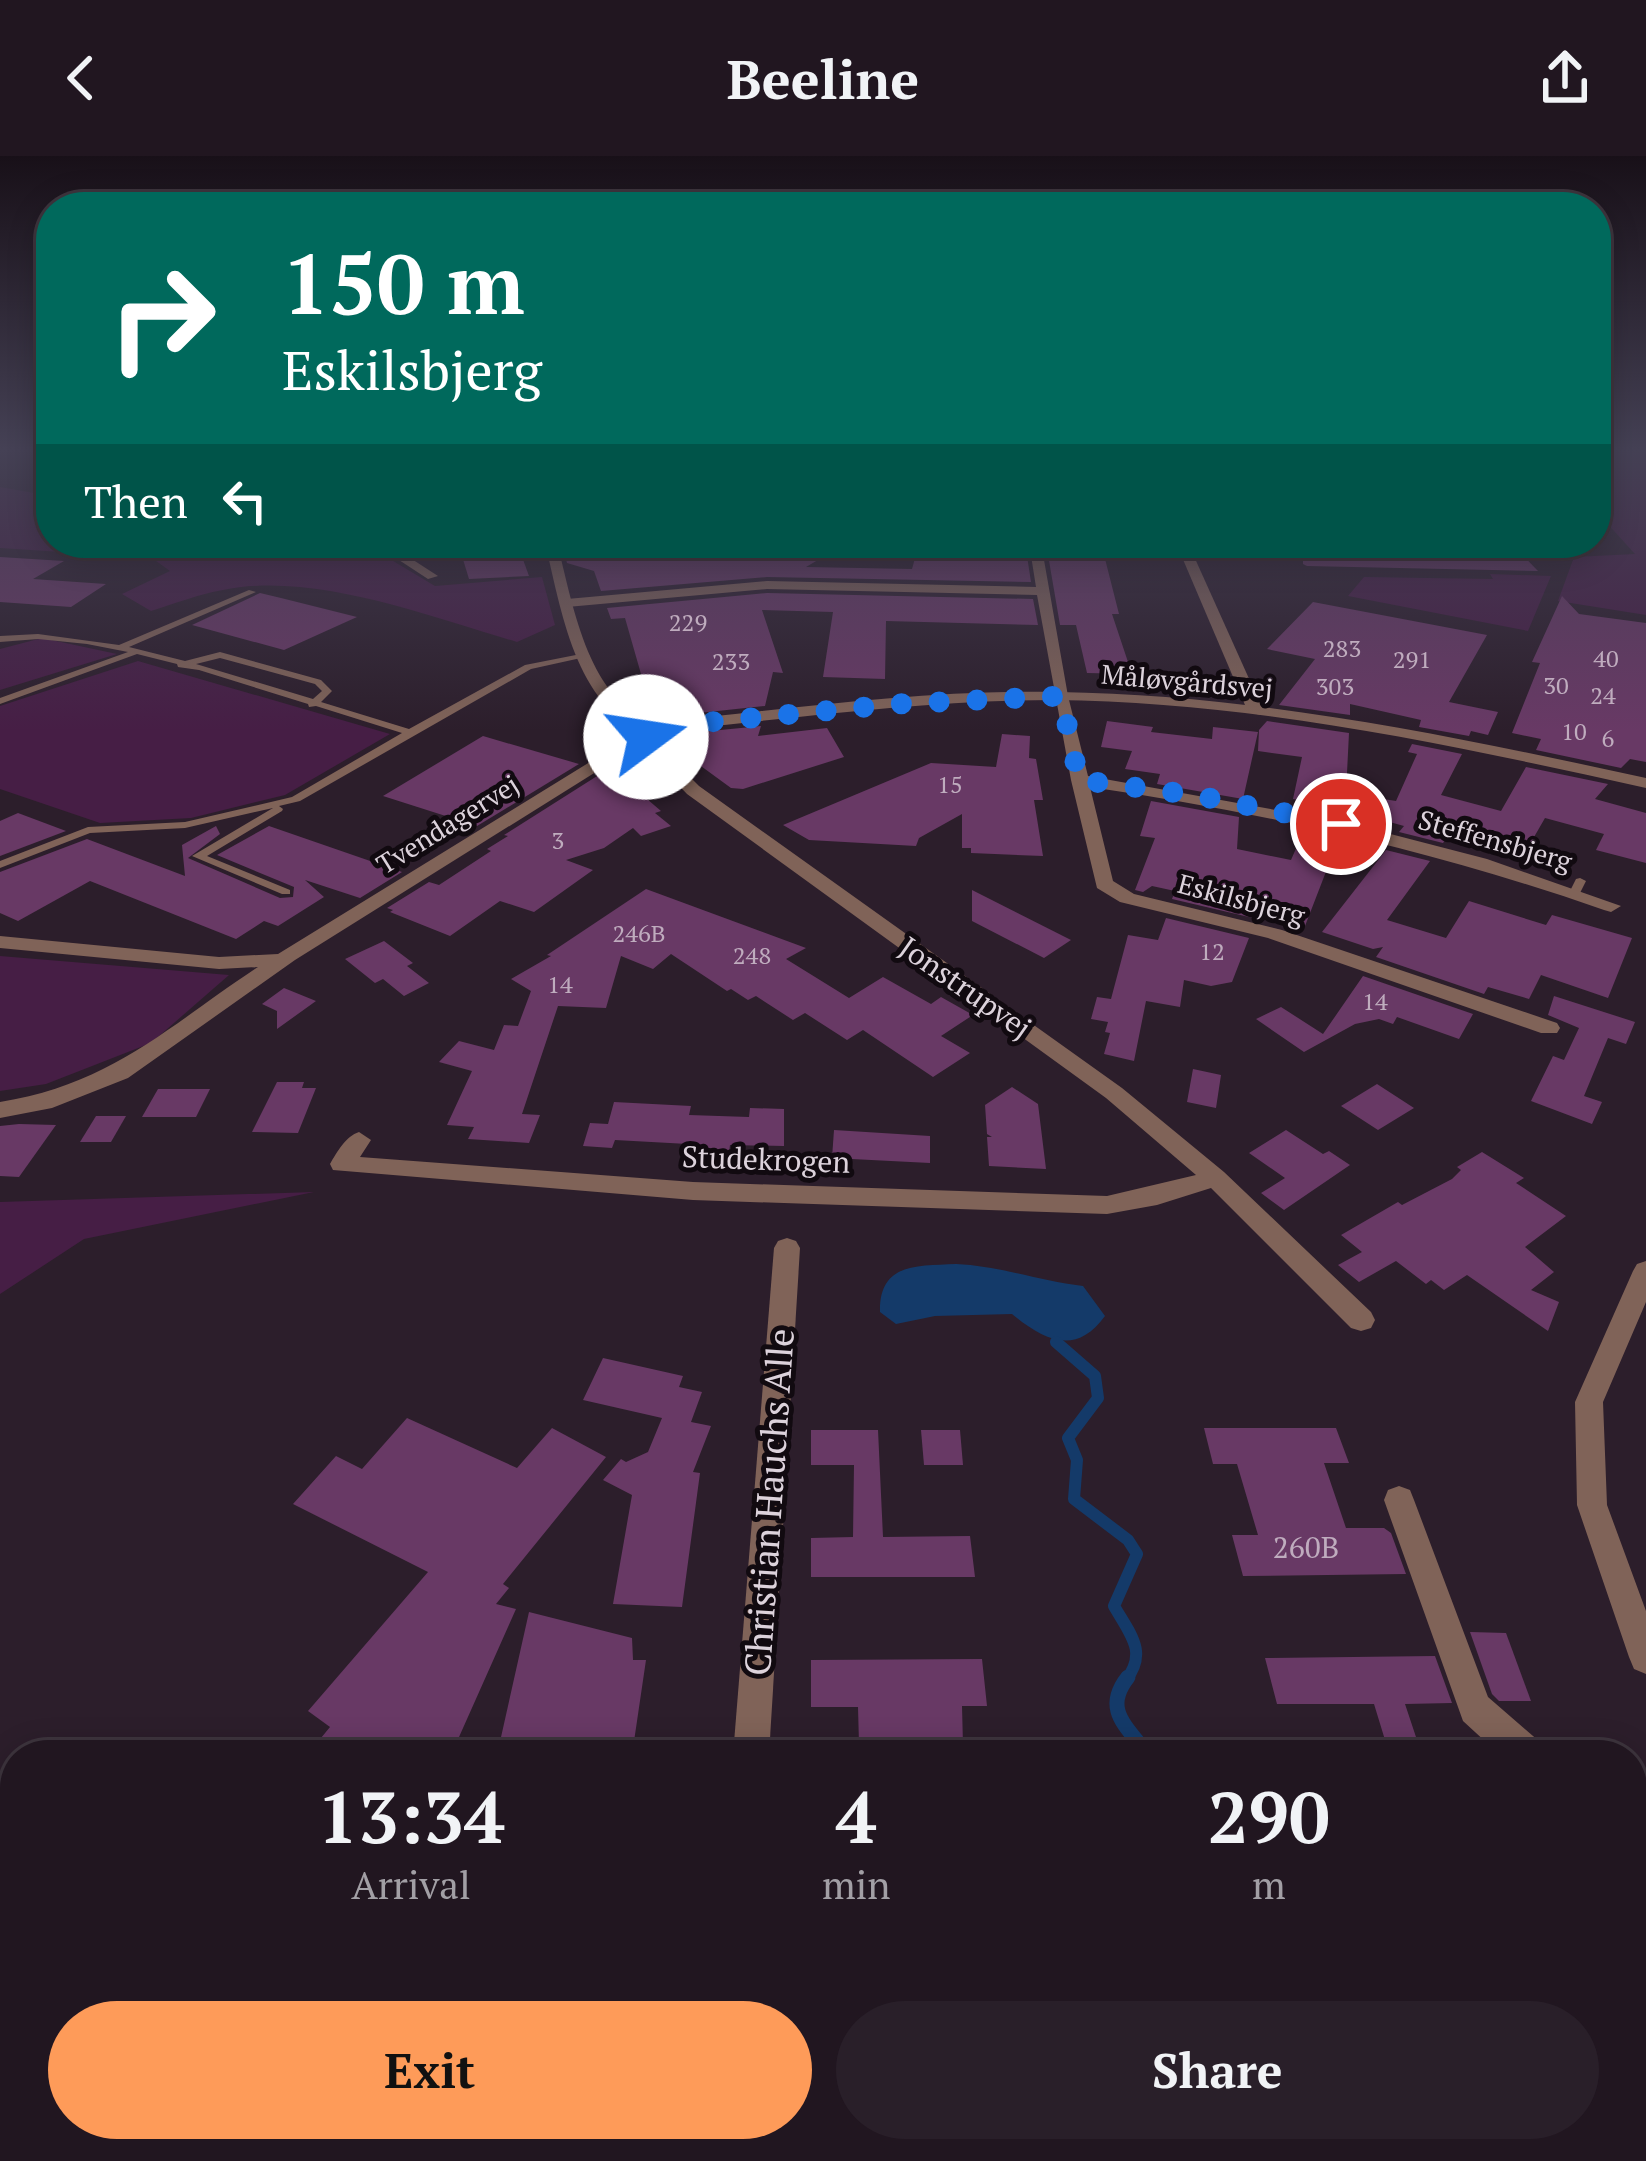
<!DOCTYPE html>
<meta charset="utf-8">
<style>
body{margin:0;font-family:"PT Serif",serif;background:#291f29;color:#f1f3f6;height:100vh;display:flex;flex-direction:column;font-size:45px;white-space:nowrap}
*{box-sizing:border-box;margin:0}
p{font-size:39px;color:#a29fa5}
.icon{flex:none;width:66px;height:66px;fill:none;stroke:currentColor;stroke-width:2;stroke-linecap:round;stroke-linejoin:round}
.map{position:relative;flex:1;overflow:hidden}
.details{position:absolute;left:0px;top:1584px;width:1647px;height:423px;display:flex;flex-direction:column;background:#211620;border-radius:48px 48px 0 0;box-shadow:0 6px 30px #0003,0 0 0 3px #3e353e}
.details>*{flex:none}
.guide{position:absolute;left:36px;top:36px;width:1575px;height:366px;border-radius:48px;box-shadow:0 6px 30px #0003,0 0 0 3px #3e353e;background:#00695c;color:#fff;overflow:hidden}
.pin{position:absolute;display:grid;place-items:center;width:102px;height:102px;color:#fff;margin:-51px;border:6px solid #fff;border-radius:50%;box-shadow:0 3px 12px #0007}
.me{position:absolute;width:132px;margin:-66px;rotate:76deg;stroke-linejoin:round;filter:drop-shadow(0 0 9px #0008)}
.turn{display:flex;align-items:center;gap:42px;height:252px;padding:0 48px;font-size:54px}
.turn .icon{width:156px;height:156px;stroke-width:2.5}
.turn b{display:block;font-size:84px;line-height:102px}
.then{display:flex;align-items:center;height:114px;padding:0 48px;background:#0003;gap:24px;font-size:45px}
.eta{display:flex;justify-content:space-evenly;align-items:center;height:204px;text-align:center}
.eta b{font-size:72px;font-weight:700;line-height:84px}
.primary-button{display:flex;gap:24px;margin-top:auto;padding:24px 48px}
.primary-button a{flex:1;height:138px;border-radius:72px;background:#fe9b59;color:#111;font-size:48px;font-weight:700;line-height:138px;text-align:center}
.primary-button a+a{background:#291f29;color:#f1f3f6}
header{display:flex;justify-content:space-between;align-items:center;height:156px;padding:0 48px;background:#211620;font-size:54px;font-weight:700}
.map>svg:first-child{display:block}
.green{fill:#461e45}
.water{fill:#143a69}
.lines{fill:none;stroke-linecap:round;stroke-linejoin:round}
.stream-far1{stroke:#143a69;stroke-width:12}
.stream{stroke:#143a69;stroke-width:15}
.building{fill:#683965}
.service{fill:#806358;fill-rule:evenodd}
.minor{fill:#806358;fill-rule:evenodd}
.tertiary{fill:#806358;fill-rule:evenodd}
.route{stroke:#1a73e8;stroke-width:21;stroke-dasharray:0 37.8}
.labels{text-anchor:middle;stroke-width:10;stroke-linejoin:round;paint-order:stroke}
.number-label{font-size:24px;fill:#bfacbe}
.far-street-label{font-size:27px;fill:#dcd2db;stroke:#110a10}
.street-label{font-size:30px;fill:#dcd2db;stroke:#110a10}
.near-number-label{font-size:30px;fill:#bfacbe}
.near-street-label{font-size:36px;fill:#dcd2db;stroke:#110a10}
</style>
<header><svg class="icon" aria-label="back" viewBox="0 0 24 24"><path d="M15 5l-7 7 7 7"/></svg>Beeline<svg class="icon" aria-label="share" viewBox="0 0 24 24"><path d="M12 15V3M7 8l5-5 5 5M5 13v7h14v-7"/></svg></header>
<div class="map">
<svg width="1646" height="2005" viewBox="0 0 1646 2005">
<rect width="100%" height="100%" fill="#2c1e2b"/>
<g class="green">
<polygon points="1596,295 1643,296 1646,305 1646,459 1558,445 1574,401 1635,398 1596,355"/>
<path d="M0,331L51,340V387H363L435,430L542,421L555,469L517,486C430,461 314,415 223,434C199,438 174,448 151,455L122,438L170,415L152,402L0,392Z"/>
<polygon points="1490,418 1551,420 1528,475 1348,440 1364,421 1493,423"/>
<polygon points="42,482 117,498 0,534 0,493"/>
<polygon points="138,505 390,578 285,639 191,662 100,667 0,633 0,550"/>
<polygon points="0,800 229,819 151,887 46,928 0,935"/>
<polygon points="314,1036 84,1083 0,1138 0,1046"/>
</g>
<path class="water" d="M956,1108C1001,1110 1039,1125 1083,1130L1105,1160C1076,1200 1045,1185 1012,1158L935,1160L896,1168L880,1156C879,1106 918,1110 956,1108Z"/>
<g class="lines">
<path class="stream-far1" d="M1056,1186L1095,1220L1098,1242L1068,1282L1077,1304L1074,1343L1128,1384L1137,1398L1114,1450C1130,1478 1148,1496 1126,1524"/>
<g class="stream">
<path d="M1128,1521C1102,1554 1127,1570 1148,1599"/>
<polyline points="1209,1992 1212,2005"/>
</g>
</g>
<g class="building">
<polygon points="458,387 517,387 529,420 469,423"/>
<polygon points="562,387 761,398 770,388 835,394 806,411 912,413 919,388 1025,387 1031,426 767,421 601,435 594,415 567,407"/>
<polygon points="1046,387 1101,387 1119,458 1112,458 1132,518 1087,517 1076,469 1060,469"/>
<polygon points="1303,387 1511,387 1538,415 1307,410 1303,408"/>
<polygon points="0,401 64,405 33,423 106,428 71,451 0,446"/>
<polygon points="260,437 281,442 357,461 284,494 192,469"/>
<polygon points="767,437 1033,443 1038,469 886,465 885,523 823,521 833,456 762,454 783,517 773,516 765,550 671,560 655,530 645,532 625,462 611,463 607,452"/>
<polygon points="1562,440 1579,458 1646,467 1646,606 1630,603 1621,612 1536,594 1541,583 1512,577 1540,507 1532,506"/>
<polygon points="1313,446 1487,479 1449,546 1498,556 1488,579 1471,575 1469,580 1419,571 1421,564 1350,548 1350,559 1279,549 1315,503 1267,493"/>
<polygon points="1107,565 1153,571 1151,576 1212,583 1213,571 1258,576 1243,643 1157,628 1160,618 1125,613 1132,595 1101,591"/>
<polygon points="1267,565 1349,577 1346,637 1396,645 1417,598 1408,596 1412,588 1462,598 1441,639 1501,655 1526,611 1608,628 1595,643 1646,657 1646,707 1596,694 1604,678 1545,662 1530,688 1517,684 1509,698 1448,680 1443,687 1399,676 1404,670 1350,655 1347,662 1312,656 1316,647 1293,643 1302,601 1258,595 1259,574"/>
<polygon points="761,570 758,580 827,572 844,601 743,633 731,632 694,605 680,578"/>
<polygon points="1002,578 1030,580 1029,602 1036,603 1043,644 1034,644 1043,700 971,697 971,692 962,692 962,658 919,682 916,690 809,684 783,669 931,607 996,611"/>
<polygon points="483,580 579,608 477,670 383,640"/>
<polygon points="605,615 619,619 661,655 655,657 671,670 641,680 633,672 604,692 566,704 593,714 534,756 500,745 450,780 390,756 393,754 387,752 429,726 439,729 491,695 487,693 508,680 504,679"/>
<polygon points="1151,645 1239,661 1237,693 1291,704 1304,674 1339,682 1305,770 1232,746 1249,761 1172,743 1175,735 1152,730 1143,736 1135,734 1155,682 1140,680"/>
<polygon points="18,657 66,675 0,700 0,665"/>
<polygon points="216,670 220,678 188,702 280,742 293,741 294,731 217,699 269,670 402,716 360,742 305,724 324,741 278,770 264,765 236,783 90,725 18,765 0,757 0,716 87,683 185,720 182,689"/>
<polygon points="1386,694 1430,705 1387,764 1446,782 1469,745 1546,769 1552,759 1632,782 1608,842 1541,819 1529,843 1488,831 1484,838 1376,801 1383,791 1373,793 1322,776"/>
<polygon points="646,733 806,792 786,803 849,842 883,821 931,848 941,841 973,859 941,880 970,897 933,921 863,874 847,884 805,857 793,864 756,840 748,844 731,833 727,835 671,798 653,813 621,800 606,852 558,850 522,958 540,959 529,987 468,983 474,971 447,969 472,915 439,906 459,885 494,894 504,869 518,870 531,835 511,823 551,800 547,799"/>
<polygon points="972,734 1071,784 1044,802 972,765"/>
<polygon points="1166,762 1249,782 1232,826 1211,830 1184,824 1180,851 1146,845 1134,905 1104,898 1110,877 1105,876 1108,866 1091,863 1097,841 1111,843 1128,779 1158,784"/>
<polygon points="384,785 413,807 407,810 429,827 404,840 383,823 375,827 345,803"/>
<polygon points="1363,820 1473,858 1459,883 1397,861 1393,868 1379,863 1355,868 1304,896 1256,863 1281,851 1323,878"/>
<polygon points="284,832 316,845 277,873 277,855 262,848"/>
<polygon points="1554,840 1635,866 1626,888 1608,882 1584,940 1602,946 1592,968 1531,945 1553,900 1564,904 1579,872 1548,859"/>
<polygon points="1193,913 1221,919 1216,952 1187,946"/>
<polygon points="277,926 304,926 302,932 316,932 298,977 252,976"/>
<polygon points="1377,928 1414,952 1378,974 1341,950"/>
<polygon points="1012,931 1038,948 1046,1013 989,1010 987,981 992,981 987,978 985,949"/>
<polygon points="158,933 210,933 196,961 142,961"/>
<polygon points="614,946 691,950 689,959 749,961 750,952 784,953 784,990 730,989 729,997 706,997 706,989 615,984 612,992 583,990 590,967 608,968"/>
<polygon points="96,960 126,960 111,986 80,986"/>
<polygon points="19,968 56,969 19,1021 0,1020 0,970"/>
<polygon points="834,974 930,980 930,1007 832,1002"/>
<polygon points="1286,974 1323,998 1329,995 1350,1009 1284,1054 1261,1037 1285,1022 1249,997"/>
<polygon points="1482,996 1524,1022 1516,1027 1566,1060 1525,1091 1554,1116 1531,1134 1559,1146 1548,1175 1467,1119 1444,1134 1431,1124 1426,1128 1396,1105 1359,1126 1338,1109 1362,1096 1341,1079 1398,1046 1402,1049 1452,1023 1461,1014 1457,1011"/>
<polygon points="603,1202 683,1220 679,1231 702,1236 691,1266 711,1270 693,1316 700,1317 682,1451 613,1448 632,1339 603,1324 621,1303 626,1306 648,1296 662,1262 583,1244"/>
<polygon points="407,1262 517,1312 552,1272 606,1301 503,1428 509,1432 496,1448 516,1453 451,1599 307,1599 330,1571 308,1555 428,1416 293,1348 336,1300 362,1313"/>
<polygon points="1204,1272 1336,1272 1349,1307 1324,1307 1346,1372 1384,1372 1391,1377 1406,1418 1243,1420 1232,1379 1258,1379 1237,1308 1213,1308"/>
<polygon points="811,1274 878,1274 883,1381 970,1380 975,1421 811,1421 811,1382 853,1381 854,1309 811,1309"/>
<polygon points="921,1274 960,1274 963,1309 924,1309"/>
<polygon points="529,1456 632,1482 633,1504 646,1504 632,1599 497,1599"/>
<polygon points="1470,1476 1506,1477 1531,1545 1499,1545 1492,1538"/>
<polygon points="1435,1500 1452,1547 1405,1548 1417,1584 1385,1584 1374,1548 1277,1548 1265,1502"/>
<polygon points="982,1503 987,1550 962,1550 963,1589 859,1588 858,1551 811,1551 811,1504"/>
</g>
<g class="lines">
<g class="service">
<path d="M249,434L256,436L129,491L185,505L220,496L321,524L332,535L321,546L409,573L525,509L586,497L590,500L531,513L300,645L279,650L283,653L282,655L207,700L290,734V738H282L192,700L273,652L185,672L90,677L0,712V705L88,671L185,666L292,641L402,577L316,550L309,551L308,548L199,514L178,511L177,508L137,498L0,548V542L128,496L87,488L38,483L0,486V480L38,478L119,489ZM220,502L315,528L322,535L313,543L196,508Z"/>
<polygon points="1580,722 1586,725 1579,739 1571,739 1569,737 1576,723"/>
</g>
<g class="minor">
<polygon points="41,295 51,295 51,298 42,297"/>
<polygon points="373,387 387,387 438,420 428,423"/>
<path d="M1029,387H1041L1068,540L1088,620L1348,667L1487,703L1621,750L1611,756L1604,754C1436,695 1266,657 1090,631L1113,725L1134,738L1282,774L1557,867L1560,872L1557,877H1541L1268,782L1120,746L1097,732L1071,624L1037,439L767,433L567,451L560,447L567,443L767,425L1036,431Z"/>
<polygon points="1176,387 1188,387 1264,556 1261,559 1248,556"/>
<path d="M647,567L655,572L654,585L699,630L1122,932L1224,1016L1371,1156L1375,1164L1371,1172L1361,1175L1351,1172L1211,1032L1157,1049L1107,1058L693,1044L333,1014L330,1008C337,996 346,980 359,976L371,984L360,1001L693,1026L1107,1040L1196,1019L1106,942L687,638L643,592L623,599L295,804L128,922L52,952L0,962V946C112,928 167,871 258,811L219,813L0,792V780L219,801L278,798L611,593L638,583L639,572Z"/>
<polygon points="787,1082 796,1085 800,1092 769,1599 733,1599 774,1092 778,1085"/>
<polygon points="1399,1330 1410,1334 1414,1344 1488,1541 1540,1586 1545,1599 1500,1599 1463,1565 1384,1344 1388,1334"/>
<polygon points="1632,1813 1646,1819 1646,1885 1632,1880"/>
<polygon points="1646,1959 1646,2003 1632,2004 1617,1997 1615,1992 1632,1992 1632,1960"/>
<polygon points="688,1992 732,1992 731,2005 687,2005"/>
<polygon points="1503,1992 1547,1992 1551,2005 1507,2005"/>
</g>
<g class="tertiary">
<path d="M545,387H557C573,448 586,537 649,567C785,554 922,533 1059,536C1258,539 1453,580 1646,622V632C1452,589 1254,546 1054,544C918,544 782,564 647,577C575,552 561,452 545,387Z"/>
<polygon points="1646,1105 1646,1146 1603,1246 1607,1349 1646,1455 1646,1518 1634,1513 1629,1501 1577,1349 1575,1246 1633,1115 1637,1108"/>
</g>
</g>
<linearGradient id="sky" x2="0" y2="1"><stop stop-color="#181018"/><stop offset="0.51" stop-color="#454155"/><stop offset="1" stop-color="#454155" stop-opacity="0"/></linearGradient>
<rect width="1646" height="575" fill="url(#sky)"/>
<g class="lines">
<polyline class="route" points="646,581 647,572 897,548 1061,540 1079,624 1194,639 1341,668"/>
</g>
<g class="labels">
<g class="number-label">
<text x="688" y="475">229</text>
<text x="1342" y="501">283</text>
<text x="1606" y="511">40</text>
<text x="1412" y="512">291</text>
<text x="731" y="514">233</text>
<text x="1556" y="538">30</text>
<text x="1335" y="539">303</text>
<text x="1603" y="548">24</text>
<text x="1574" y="584">10</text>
<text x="1608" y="591">6</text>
<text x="950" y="637">15</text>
<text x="558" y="693">3</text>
<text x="639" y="786">246B</text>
<text x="1212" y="804">12</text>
<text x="752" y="808">248</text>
<text x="560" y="837">14</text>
<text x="1375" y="854">14</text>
</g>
<g class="far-street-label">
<text transform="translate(1187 526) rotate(5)" y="9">Måløvgårdsvej</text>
<text transform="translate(448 669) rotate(-32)" y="9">Tvendagervej</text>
<text transform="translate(1495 685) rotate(16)" y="9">Steffensbjerg</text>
<text transform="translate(1241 744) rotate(15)" y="9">Eskilsbjerg</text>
</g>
<g class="street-label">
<text transform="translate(965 832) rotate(35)" y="10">Jonstrupvej</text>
<text transform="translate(766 1004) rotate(2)" y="10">Studekrogen</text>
</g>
<g class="near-number-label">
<text x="1306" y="1402">260B</text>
</g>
<g class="near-street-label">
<text transform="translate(769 1346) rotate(-86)" y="13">Christian Hauchs Alle</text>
</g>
</g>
</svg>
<div class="pin" style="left:1341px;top:668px;background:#d93025"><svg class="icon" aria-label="arrive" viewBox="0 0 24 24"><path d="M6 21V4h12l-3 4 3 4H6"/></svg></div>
<svg class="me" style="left:646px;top:581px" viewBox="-20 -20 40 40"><circle r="19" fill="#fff"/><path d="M0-13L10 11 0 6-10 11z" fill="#1a73e8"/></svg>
<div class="guide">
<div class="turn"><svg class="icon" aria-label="right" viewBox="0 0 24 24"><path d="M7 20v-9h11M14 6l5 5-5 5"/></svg><div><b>150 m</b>Eskilsbjerg</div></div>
<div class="then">Then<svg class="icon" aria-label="left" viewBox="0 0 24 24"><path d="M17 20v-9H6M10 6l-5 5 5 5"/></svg></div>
</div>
<section class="details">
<div class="eta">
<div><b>13:34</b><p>Arrival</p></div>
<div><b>4</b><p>min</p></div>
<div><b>290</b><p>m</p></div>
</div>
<div class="primary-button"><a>Exit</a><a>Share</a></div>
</section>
</div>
